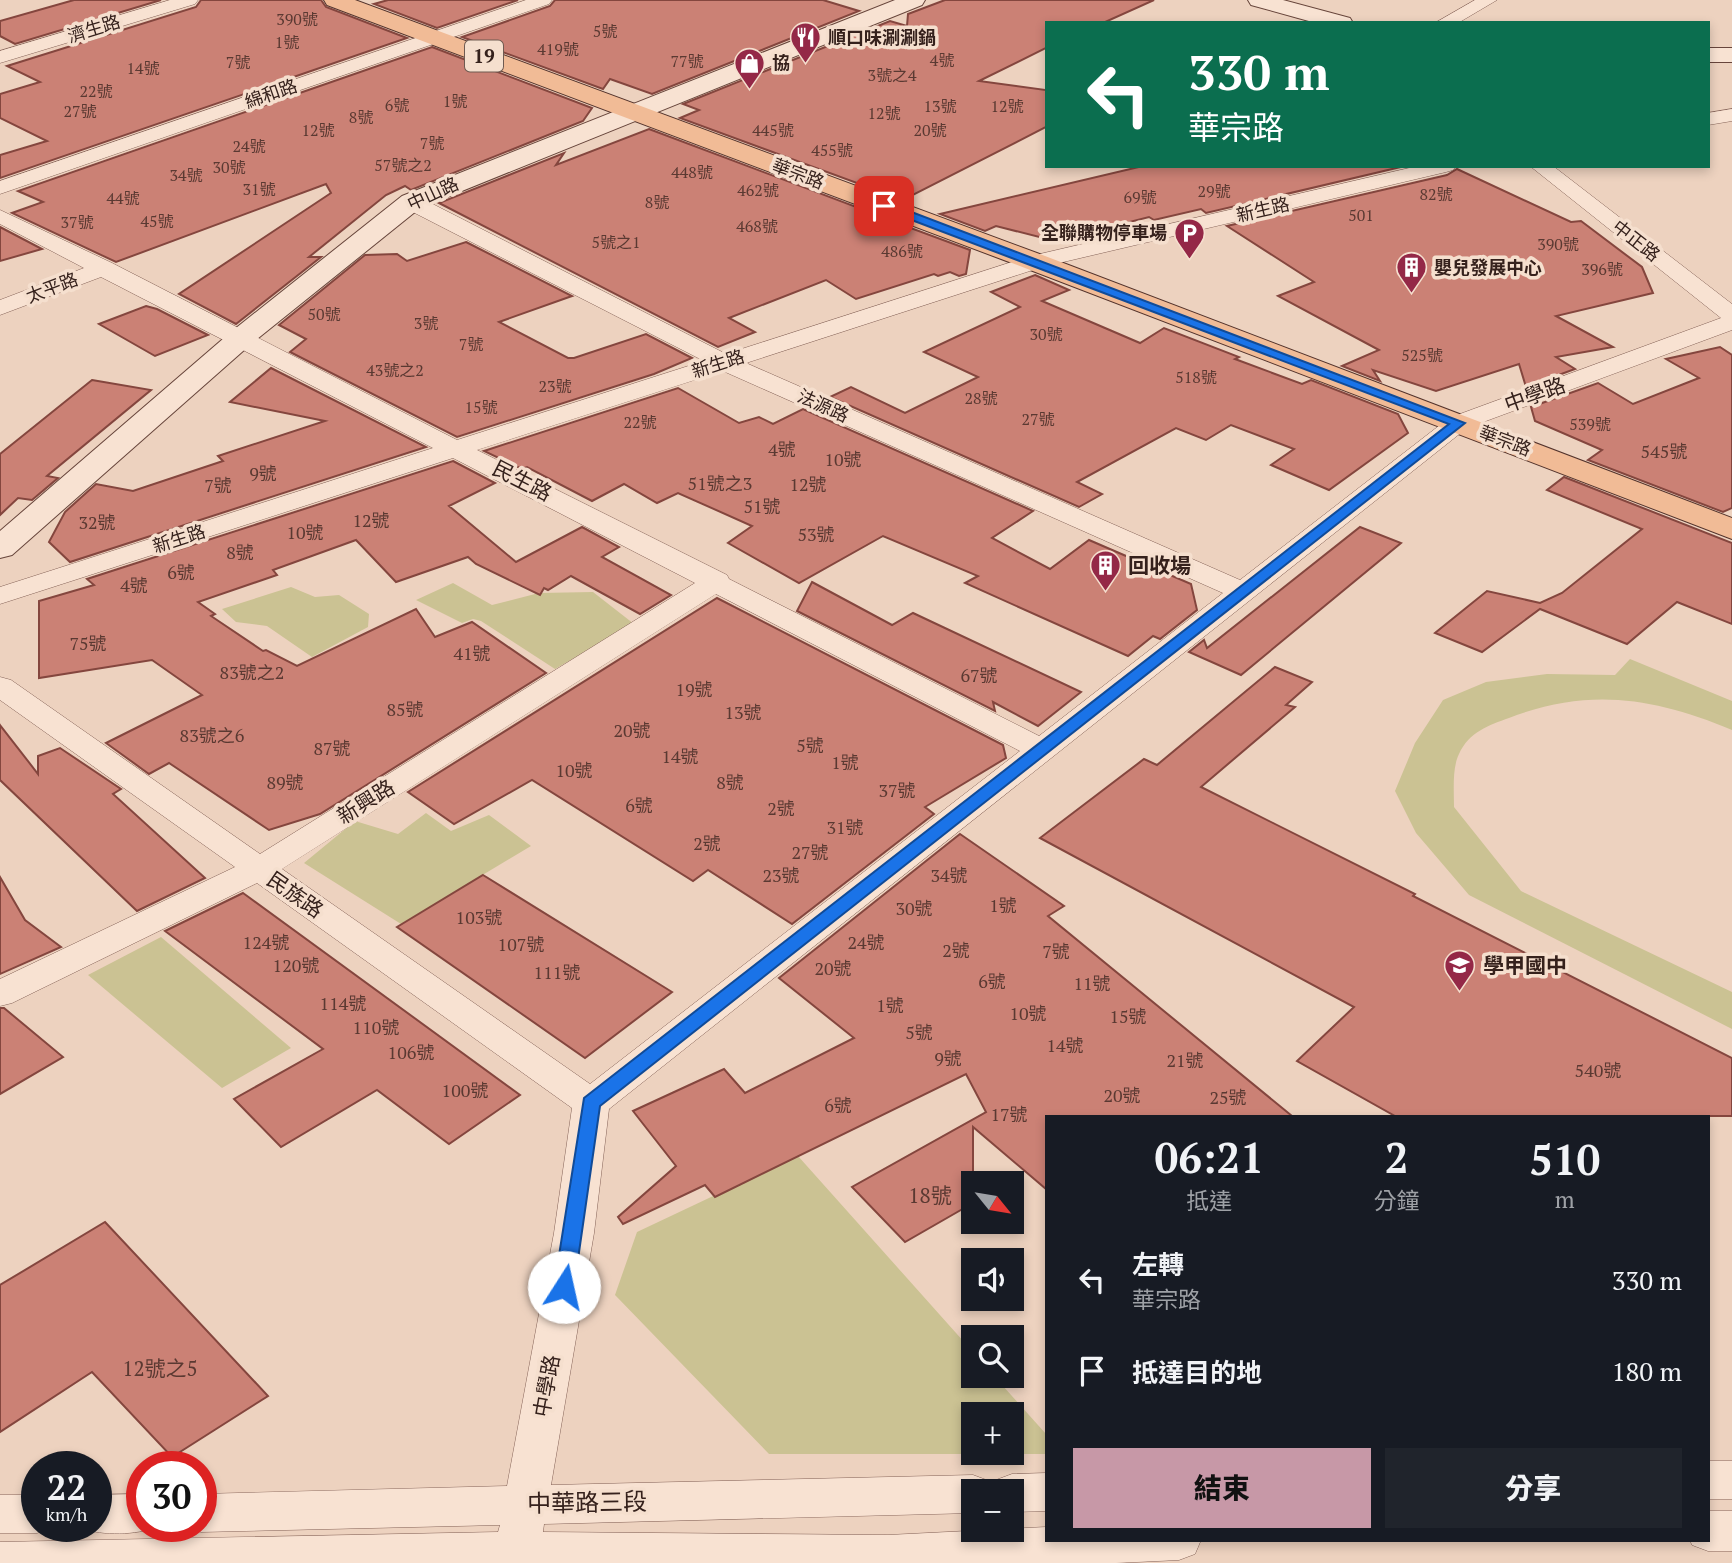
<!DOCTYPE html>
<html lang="zh-TW">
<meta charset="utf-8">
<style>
body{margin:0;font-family:"PT Serif","Noto Sans TC",serif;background:#20242c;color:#f1f3f6;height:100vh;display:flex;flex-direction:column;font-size:26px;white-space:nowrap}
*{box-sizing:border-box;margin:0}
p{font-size:23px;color:#9ea1a6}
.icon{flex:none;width:38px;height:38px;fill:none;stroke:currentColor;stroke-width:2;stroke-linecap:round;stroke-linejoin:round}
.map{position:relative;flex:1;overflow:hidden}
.panel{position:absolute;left:1045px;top:1115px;width:665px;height:427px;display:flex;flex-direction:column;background:#171b24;border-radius:0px;box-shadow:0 4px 10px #0003}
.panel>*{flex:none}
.hud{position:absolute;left:1045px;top:21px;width:665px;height:147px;border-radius:0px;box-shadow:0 4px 10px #0003;background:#0b6e4f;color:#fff;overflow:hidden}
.needle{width:46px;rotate:120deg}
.controls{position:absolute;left:961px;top:1171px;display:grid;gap:14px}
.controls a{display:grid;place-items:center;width:63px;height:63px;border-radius:0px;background:#171b24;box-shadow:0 4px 10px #0003;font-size:35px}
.speed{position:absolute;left:21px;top:1451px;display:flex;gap:14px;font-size:35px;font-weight:700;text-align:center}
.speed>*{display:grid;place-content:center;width:91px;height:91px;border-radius:50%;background:#171b24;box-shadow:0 4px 10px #0003;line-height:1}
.speed small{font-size:18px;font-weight:400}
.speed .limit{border:10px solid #d22;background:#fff;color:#111}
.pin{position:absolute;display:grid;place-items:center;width:60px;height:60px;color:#fff;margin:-30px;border-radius:14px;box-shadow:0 4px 10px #0006}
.me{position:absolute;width:77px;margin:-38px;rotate:10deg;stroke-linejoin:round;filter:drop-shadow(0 0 5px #0008)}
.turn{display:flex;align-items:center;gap:24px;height:147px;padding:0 28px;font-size:32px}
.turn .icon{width:91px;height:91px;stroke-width:2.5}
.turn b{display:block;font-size:49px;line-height:60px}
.eta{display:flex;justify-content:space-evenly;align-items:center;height:119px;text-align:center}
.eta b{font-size:42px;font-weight:800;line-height:49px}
.button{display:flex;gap:14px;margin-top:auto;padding:14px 28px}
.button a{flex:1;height:80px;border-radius:0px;background:#c798a7;color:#111;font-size:28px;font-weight:800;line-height:80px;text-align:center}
.button a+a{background:#20242c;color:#f1f3f6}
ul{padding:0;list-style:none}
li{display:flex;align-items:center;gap:21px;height:91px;padding:0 28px}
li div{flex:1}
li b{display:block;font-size:26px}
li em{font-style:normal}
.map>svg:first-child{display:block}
.green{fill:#cbc293;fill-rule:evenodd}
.building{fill:#cb8175;stroke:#84463e;stroke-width:2}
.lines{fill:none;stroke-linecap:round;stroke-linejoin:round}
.street-casing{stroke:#856358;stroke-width:1}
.secondary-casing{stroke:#67453b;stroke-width:2}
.primary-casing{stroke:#53332c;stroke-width:2}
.street{fill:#f8e2d2;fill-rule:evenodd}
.secondary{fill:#f8e2d2;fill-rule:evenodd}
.primary{fill:#f1bb96;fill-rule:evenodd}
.route{fill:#1a73e8;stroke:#114b97;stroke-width:2}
.labels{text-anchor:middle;stroke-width:7;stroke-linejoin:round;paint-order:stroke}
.far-number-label{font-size:16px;fill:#5a3932}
.far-street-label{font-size:18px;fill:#35211c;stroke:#f5dfce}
.far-poi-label{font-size:18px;font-weight:bold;fill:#35211c;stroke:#f5dfce;text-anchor:start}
.number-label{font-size:18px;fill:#5a3932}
.shield{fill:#f5dfce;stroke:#6f5a51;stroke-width:2}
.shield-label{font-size:19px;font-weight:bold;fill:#35211c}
.street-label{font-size:21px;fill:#35211c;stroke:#f5dfce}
.poi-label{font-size:21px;font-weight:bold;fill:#35211c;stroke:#f5dfce;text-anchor:start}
.near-number-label{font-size:21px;fill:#5a3932}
.near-street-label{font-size:24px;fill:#35211c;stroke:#f5dfce}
</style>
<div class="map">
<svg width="1732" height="1563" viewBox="0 0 1732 1563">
<rect width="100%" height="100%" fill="#edd2bf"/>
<g class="green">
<polygon points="453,583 492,605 539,593 593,592 634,624 555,669 481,621 473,619 462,623 416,600"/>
<polygon points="291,587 315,597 339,595 369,614 368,627 312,657 267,626 236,622 222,609"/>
<path d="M1630,659L1732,701V730C1655,698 1589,687 1509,718C1489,725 1469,732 1459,754C1452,768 1454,791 1454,807L1521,891L1732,992V1029L1469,895L1416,833L1395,791L1415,743L1443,700L1486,682L1547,674L1615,675Z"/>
<polygon points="426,813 451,831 489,815 531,846 401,924 304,863 355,821 398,834"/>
<polygon points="161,937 291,1048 222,1088 88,975"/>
<path d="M798,1156L973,1352V1376H994L1046,1434V1454H769L615,1295L637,1232ZM973,1414H1012V1452H973Z"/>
</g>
<g class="building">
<polygon points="74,0 161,0 15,44 0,36 0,21"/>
<polygon points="201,0 321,0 326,7 407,38 0,178 0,155 47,141 0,118 0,94 40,82 7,66 196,7"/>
<polygon points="388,0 518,0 437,28 374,4"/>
<polygon points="555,0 823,0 859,11 652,94 610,79 603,89 462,37 550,6"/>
<polygon points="945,0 1154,0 1103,23 1046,23 1046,48 979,81 1046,90 1046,127 903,200 680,118 699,110 683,104 890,21 907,26 908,14"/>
<polygon points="432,47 592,108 583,121 411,190 405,186 386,195 309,257 321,257 236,324 179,294 331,193 326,184 116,262 12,213 43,202 18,191"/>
<polygon points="649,129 875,214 860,221 864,232 900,224 970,250 966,274 959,276 950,272 938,276 934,274 856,299 826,280 729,318 755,332 718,347 439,203 564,153 556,165"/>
<polygon points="1143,166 1405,166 1206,213 1201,209 1154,220 1149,217 1055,241 996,226 985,231 940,214"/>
<polygon points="1457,169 1571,222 1581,221 1642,267 1653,293 1556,316 1613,347 1556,357 1575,369 1526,387 1519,364 1436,391 1373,370 1380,381 1342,366 1379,350 1278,296 1314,282 1227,226 1447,175"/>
<polygon points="0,227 42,249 0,261"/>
<polygon points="466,242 572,296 499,322 568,358 574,358 646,334 692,358 654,374 457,437 290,352 306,339 279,325 365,255 397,254 407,261"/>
<polygon points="1035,275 1069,290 1042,301 1140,343 1164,328 1239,357 1235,359 1302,384 1311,380 1398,414 1408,433 1329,490 1271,465 1294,449 1231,425 1206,440 1176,428 1077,482 1102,494 1079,507 830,397 851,387 905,413 978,377 924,352 1020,307 991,292"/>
<polygon points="146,306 157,309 208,335 155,356 99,324"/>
<polygon points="1720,347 1732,355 1732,508 1723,512 1588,460 1602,450 1535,421 1531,407 1598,383 1633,404 1699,378 1666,359"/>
<polygon points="271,368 426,447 70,562 49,542 65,512 96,484 133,491 223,461 218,456 325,421 230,402"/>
<polygon points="92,380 151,390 47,476 58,478 32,500 18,498 0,515 0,454"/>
<polygon points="678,388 739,423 759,417 773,424 803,409 1033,511 992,538 1050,569 1089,540 1191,584 1197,610 1160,639 1153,636 1128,656 965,583 978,576 883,536 799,583 728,543 752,526 678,493 657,503 624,484 592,501 527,467 522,469 484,451"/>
<polygon points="453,461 495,483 449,506 516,562 582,527 619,547 602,557 671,595 640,614 571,576 548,590 544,588 540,595 476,564 468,557 396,582 356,540 273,570 277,575 198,602 215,614 211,616 263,651 266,650 297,666 416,609 435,637 472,622 546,673 320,814 269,830 169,763 149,774 106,743 202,695 152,660 39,678 39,601 94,585 87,579"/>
<polygon points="1564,477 1732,543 1732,624 1677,602 1627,644 1540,609 1482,652 1435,633 1487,591 1540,603 1562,593 1642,529 1547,490"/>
<polygon points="1360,527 1401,543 1241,675 1189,652 1204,640 1207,648"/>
<polygon points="812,582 892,625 913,613 1081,692 1038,726 993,702 995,711 797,611"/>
<polygon points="717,598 1003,745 1006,758 925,807 934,814 792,924 708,870 693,881 532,780 454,824 408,792"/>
<polygon points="1275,667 1312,682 1286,705 1295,707 1201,787 1415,894 1413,896 1732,1058 1732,1116 1395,1116 1297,1061 1354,1007 1040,838 1144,759 1157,765"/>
<polygon points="0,725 38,774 38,756 60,748 121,789 113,794 205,878 137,911 0,780"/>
<polygon points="960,834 1064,906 1048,916 1292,1116 1046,1116 1046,1189 973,1127 973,1203 905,1242 852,1187 986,1112 966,1074 715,1197 705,1185 623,1224 618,1217 676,1166 633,1111 724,1069 745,1093 854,1038 779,978"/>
<polygon points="483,875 672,992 585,1058 397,927"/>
<polygon points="0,877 25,920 61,947 0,974"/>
<polygon points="243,893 520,1095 449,1144 377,1090 281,1147 234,1099 323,1049 165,931"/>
<polygon points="0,1008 4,1008 63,1057 0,1094"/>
<polygon points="105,1222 268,1396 172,1457 92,1372 0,1432 0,1285"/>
</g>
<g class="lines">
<defs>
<g id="street">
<polygon points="170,0 198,0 195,4 0,63 0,51"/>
<polygon points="526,0 552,0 549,4 0,194 0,181"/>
<polygon points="1475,0 1497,0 1458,23 1435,23"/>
<polygon points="1732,109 1732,121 1708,125 1708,113"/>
<path d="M1418,166H1456L1453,170L1446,172L1042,267L746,363L1240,580L1449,418L1721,318L1530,166H1553L1732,304V330L1467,428L609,1109L594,1233L551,1485L973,1475L989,1481L992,1488L996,1480L1012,1474L1046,1473V1511L1012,1512V1491H973V1513L544,1524L543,1532L888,1535L1046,1527V1540H1201L1195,1554L1179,1560L1116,1563H0V1542L498,1532L500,1525L201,1532L185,1526H201V1494L507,1486L554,1233L572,1108L257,883L12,1003L0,1006V979L235,867L0,700V677L11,680L260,854L695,583L453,458L0,604V587L433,448L101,277L0,315V300L84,268L0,224V210L112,263L457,440L704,361L403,207L400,202L403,197H419L726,354L1027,257ZM723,371L1223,593L1039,736L729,579L727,575L477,450ZM716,594L1020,751L590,1084L282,869Z"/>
<rect x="1708" y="1461" width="24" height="38"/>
<path d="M142,1494V1526L158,1527C134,1535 105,1536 80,1528L96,1526V1495Z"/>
<polygon points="0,1495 37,1495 37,1526 53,1528 37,1533 0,1533"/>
<polygon points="1708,1511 1732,1511 1732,1551 1708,1551 1692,1545 1690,1540 1708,1540"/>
</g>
<g id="secondary">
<polygon points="895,0 925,0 922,5 420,208 251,344 12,555 0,558 0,531 231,332 402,196"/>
<polygon points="1248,0 1283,0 1350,18 1353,23 1316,23 1251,5"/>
<rect x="1708" y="48" width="24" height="14"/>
</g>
<polygon id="primary" points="324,0 355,0 1045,256 1732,518 1732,539 1025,268 327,5"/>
</defs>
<use href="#street" class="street-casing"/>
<use href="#secondary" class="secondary-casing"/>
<use href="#primary" class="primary-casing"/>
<use href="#street" class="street"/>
<use href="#secondary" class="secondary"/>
<use href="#primary" class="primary"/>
</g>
<polygon class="route" points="880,203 888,203 1465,423 600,1106 574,1287 571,1293 564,1295 557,1293 554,1287 584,1098 1449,424 880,208"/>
<defs>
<symbol id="restaurant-pin" viewBox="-11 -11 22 30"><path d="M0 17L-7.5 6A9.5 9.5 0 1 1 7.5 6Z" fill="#942847" stroke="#f5dfce"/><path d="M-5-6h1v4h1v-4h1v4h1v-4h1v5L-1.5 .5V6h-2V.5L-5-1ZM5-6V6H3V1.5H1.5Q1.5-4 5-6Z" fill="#fff"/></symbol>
<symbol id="shop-pin" viewBox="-11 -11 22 30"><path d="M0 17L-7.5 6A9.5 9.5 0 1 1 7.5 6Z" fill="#942847" stroke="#f5dfce"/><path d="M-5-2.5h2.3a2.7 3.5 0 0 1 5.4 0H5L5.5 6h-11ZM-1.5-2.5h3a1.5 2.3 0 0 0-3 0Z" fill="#fff"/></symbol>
<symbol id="parking-pin" viewBox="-11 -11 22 30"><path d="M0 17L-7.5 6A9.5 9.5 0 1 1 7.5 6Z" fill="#942847" stroke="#f5dfce"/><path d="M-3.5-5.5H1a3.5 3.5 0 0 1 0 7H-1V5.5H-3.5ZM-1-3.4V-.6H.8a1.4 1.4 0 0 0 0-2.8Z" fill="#fff"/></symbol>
<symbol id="building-pin" viewBox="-11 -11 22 30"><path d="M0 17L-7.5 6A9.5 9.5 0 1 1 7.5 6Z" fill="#942847" stroke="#f5dfce"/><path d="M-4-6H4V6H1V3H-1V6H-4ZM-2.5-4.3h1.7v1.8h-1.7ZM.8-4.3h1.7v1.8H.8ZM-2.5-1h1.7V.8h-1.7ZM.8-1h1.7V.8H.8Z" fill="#fff"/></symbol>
<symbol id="school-pin" viewBox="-11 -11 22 30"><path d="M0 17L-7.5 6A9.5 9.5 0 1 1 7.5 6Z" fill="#942847" stroke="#f5dfce"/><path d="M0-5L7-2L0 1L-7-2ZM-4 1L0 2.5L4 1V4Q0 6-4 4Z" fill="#fff"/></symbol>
</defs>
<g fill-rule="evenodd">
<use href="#restaurant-pin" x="788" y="20" width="35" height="47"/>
<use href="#shop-pin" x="732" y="46" width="35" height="47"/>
<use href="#parking-pin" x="1172" y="216" width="35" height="47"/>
<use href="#building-pin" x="1394" y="250" width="35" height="47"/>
<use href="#building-pin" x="1088" y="548" width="35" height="47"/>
<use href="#school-pin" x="1442" y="948" width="35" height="47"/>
</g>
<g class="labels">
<g class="far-number-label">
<text x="297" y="25">390號</text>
<text x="605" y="37">5號</text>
<text x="287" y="48">1號</text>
<text x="558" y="55">419號</text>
<text x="942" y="66">4號</text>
<text x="687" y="67">77號</text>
<text x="238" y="68">7號</text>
<text x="143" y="74">14號</text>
<text x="892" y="81">3號之4</text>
<text x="96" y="97">22號</text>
<text x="455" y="107">1號</text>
<text x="397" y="111">6號</text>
<text x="940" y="112">13號</text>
<text x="1007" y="112">12號</text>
<text x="80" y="117">27號</text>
<text x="884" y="119">12號</text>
<text x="361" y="123">8號</text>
<text x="318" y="136">12號</text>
<text x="773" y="136">445號</text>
<text x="930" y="136">20號</text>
<text x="432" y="149">7號</text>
<text x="249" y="152">24號</text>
<text x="832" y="156">455號</text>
<text x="403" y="171">57號之2</text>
<text x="229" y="173">30號</text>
<text x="692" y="178">448號</text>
<text x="186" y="181">34號</text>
<text x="259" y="195">31號</text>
<text x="758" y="196">462號</text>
<text x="1214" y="197">29號</text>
<text x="1436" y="200">82號</text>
<text x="1140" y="203">69號</text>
<text x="123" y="204">44號</text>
<text x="657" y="208">8號</text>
<text x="1361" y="221">501</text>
<text x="157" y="227">45號</text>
<text x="77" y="228">37號</text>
<text x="757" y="232">468號</text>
<text x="616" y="248">5號之1</text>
<text x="1558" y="250">390號</text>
<text x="902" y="257">486號</text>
<text x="1602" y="275">396號</text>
<text x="324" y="320">50號</text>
<text x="426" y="329">3號</text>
<text x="1046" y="340">30號</text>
<text x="471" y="350">7號</text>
<text x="1422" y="361">525號</text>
<text x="395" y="376">43號之2</text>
<text x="1196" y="383">518號</text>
<text x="555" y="392">23號</text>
<text x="981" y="404">28號</text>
<text x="481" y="413">15號</text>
<text x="1038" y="425">27號</text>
<text x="640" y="428">22號</text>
<text x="1590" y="430">539號</text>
</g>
<g class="far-street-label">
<text transform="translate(94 29) rotate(-17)" y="6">濟生路</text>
<text transform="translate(271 94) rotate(-19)" y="6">綿和路</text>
<text transform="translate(798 174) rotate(21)" y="6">華宗路</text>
<text transform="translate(433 194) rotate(-25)" y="6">中山路</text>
<text transform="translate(1263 210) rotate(-13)" y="6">新生路</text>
<text transform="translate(1636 241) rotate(38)" y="6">中正路</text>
<text transform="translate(52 288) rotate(-21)" y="6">太平路</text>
<text transform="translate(718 364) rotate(-18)" y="6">新生路</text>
<text transform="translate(823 406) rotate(24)" y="6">法源路</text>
<text transform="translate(1505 441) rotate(21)" y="6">華宗路</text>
<text transform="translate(179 539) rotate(-18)" y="6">新生路</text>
</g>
<g class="far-poi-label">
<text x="828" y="44">順口味涮涮鍋</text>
<text x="772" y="69">協</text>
<text x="1167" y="239" text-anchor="end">全聯購物停車場</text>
<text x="1434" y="274">嬰兒發展中心</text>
</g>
<g class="number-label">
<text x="782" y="456">4號</text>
<text x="1664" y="458">545號</text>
<text x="843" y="466">10號</text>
<text x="263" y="480">9號</text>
<text x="720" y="490">51號之3</text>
<text x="808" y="491">12號</text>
<text x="218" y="492">7號</text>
<text x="762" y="513">51號</text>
<text x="371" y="527">12號</text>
<text x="97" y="529">32號</text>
<text x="305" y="539">10號</text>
<text x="816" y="541">53號</text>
<text x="240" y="559">8號</text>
<text x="181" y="579">6號</text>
<text x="134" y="592">4號</text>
<text x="88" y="650">75號</text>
<text x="472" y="660">41號</text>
<text x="252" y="679">83號之2</text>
<text x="979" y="682">67號</text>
<text x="694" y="696">19號</text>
<text x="405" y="716">85號</text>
<text x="743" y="719">13號</text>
<text x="632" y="737">20號</text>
<text x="212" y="742">83號之6</text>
<text x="810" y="752">5號</text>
<text x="332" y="755">87號</text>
<text x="680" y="763">14號</text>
<text x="845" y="769">1號</text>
<text x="574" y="777">10號</text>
<text x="285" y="789">89號</text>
<text x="730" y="789">8號</text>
<text x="897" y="797">37號</text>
<text x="639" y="812">6號</text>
<text x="781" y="815">2號</text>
<text x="845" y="834">31號</text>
<text x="707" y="850">2號</text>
<text x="810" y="859">27號</text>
<text x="781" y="882">23號</text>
<text x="949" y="882">34號</text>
<text x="1003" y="912">1號</text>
<text x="914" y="915">30號</text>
<text x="479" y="924">103號</text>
<text x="266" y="949">124號</text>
<text x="866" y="949">24號</text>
<text x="521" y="951">107號</text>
<text x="956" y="957">2號</text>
<text x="1056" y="958">7號</text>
<text x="296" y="972">120號</text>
<text x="833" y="975">20號</text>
<text x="557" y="979">111號</text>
<text x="992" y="988">6號</text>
<text x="1092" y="990">11號</text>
<text x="343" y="1010">114號</text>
<text x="890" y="1012">1號</text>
<text x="1028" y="1020">10號</text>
<text x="1128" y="1023">15號</text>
<text x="376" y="1034">110號</text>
<text x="919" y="1039">5號</text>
<text x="1065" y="1052">14號</text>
<text x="411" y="1059">106號</text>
<text x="948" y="1065">9號</text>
<text x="1185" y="1067">21號</text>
<text x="1598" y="1077">540號</text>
<text x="465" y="1097">100號</text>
<text x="1122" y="1102">20號</text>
<text x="1228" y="1104">25號</text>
<text x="838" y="1112">6號</text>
<text x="1009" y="1121">17號</text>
</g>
<rect class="shield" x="465" y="40.5" width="38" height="31" rx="5"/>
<g class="shield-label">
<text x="484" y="63">19</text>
</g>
<g class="street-label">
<text transform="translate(1535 395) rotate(-20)" y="7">中學路</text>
<text transform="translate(522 481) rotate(27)" y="7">民生路</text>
<text transform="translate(366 802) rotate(-32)" y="7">新興路</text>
<text transform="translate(295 895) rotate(35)" y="7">民族路</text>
<text transform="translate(547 1386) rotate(-80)" y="7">中學路</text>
</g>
<g class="poi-label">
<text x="1128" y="573">回收場</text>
<text x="1483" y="973">學甲國中</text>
</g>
<g class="near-number-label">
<text x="930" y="1203">18號</text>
<text x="160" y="1376">12號之5</text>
</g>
<g class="near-street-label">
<text transform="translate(587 1503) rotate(-1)" y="8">中華路三段</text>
</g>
</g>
</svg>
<div class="controls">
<a><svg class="needle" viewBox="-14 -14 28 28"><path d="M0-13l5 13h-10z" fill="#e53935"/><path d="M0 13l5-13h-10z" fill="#9ea1a6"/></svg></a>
<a><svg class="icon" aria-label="sound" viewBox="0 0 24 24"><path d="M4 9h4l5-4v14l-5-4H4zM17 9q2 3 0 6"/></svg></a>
<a><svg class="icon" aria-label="search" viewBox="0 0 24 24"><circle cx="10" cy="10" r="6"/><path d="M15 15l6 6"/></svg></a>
<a>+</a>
<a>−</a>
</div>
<div class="speed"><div>22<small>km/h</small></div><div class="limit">30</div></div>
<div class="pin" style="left:884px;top:206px;background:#d93025"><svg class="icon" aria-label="arrive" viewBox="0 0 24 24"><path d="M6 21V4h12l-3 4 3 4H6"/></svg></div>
<svg class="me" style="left:564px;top:1287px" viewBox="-20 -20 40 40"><circle r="19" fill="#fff"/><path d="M0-13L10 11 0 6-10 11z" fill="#1a73e8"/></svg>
<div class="hud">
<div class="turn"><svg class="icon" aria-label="left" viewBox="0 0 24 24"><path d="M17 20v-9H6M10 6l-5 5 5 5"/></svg><div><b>330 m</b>華宗路</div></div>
</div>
<section class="panel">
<div class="eta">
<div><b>06:21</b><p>抵達</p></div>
<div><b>2</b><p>分鐘</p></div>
<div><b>510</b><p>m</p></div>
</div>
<ul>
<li><svg class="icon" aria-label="left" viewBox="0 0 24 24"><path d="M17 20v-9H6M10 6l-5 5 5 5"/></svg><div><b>左轉</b><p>華宗路</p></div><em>330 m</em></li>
<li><svg class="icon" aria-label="arrive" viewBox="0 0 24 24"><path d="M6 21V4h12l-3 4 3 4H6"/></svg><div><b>抵達目的地</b></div><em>180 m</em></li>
</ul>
<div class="button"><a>結束</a><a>分享</a></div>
</section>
</div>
